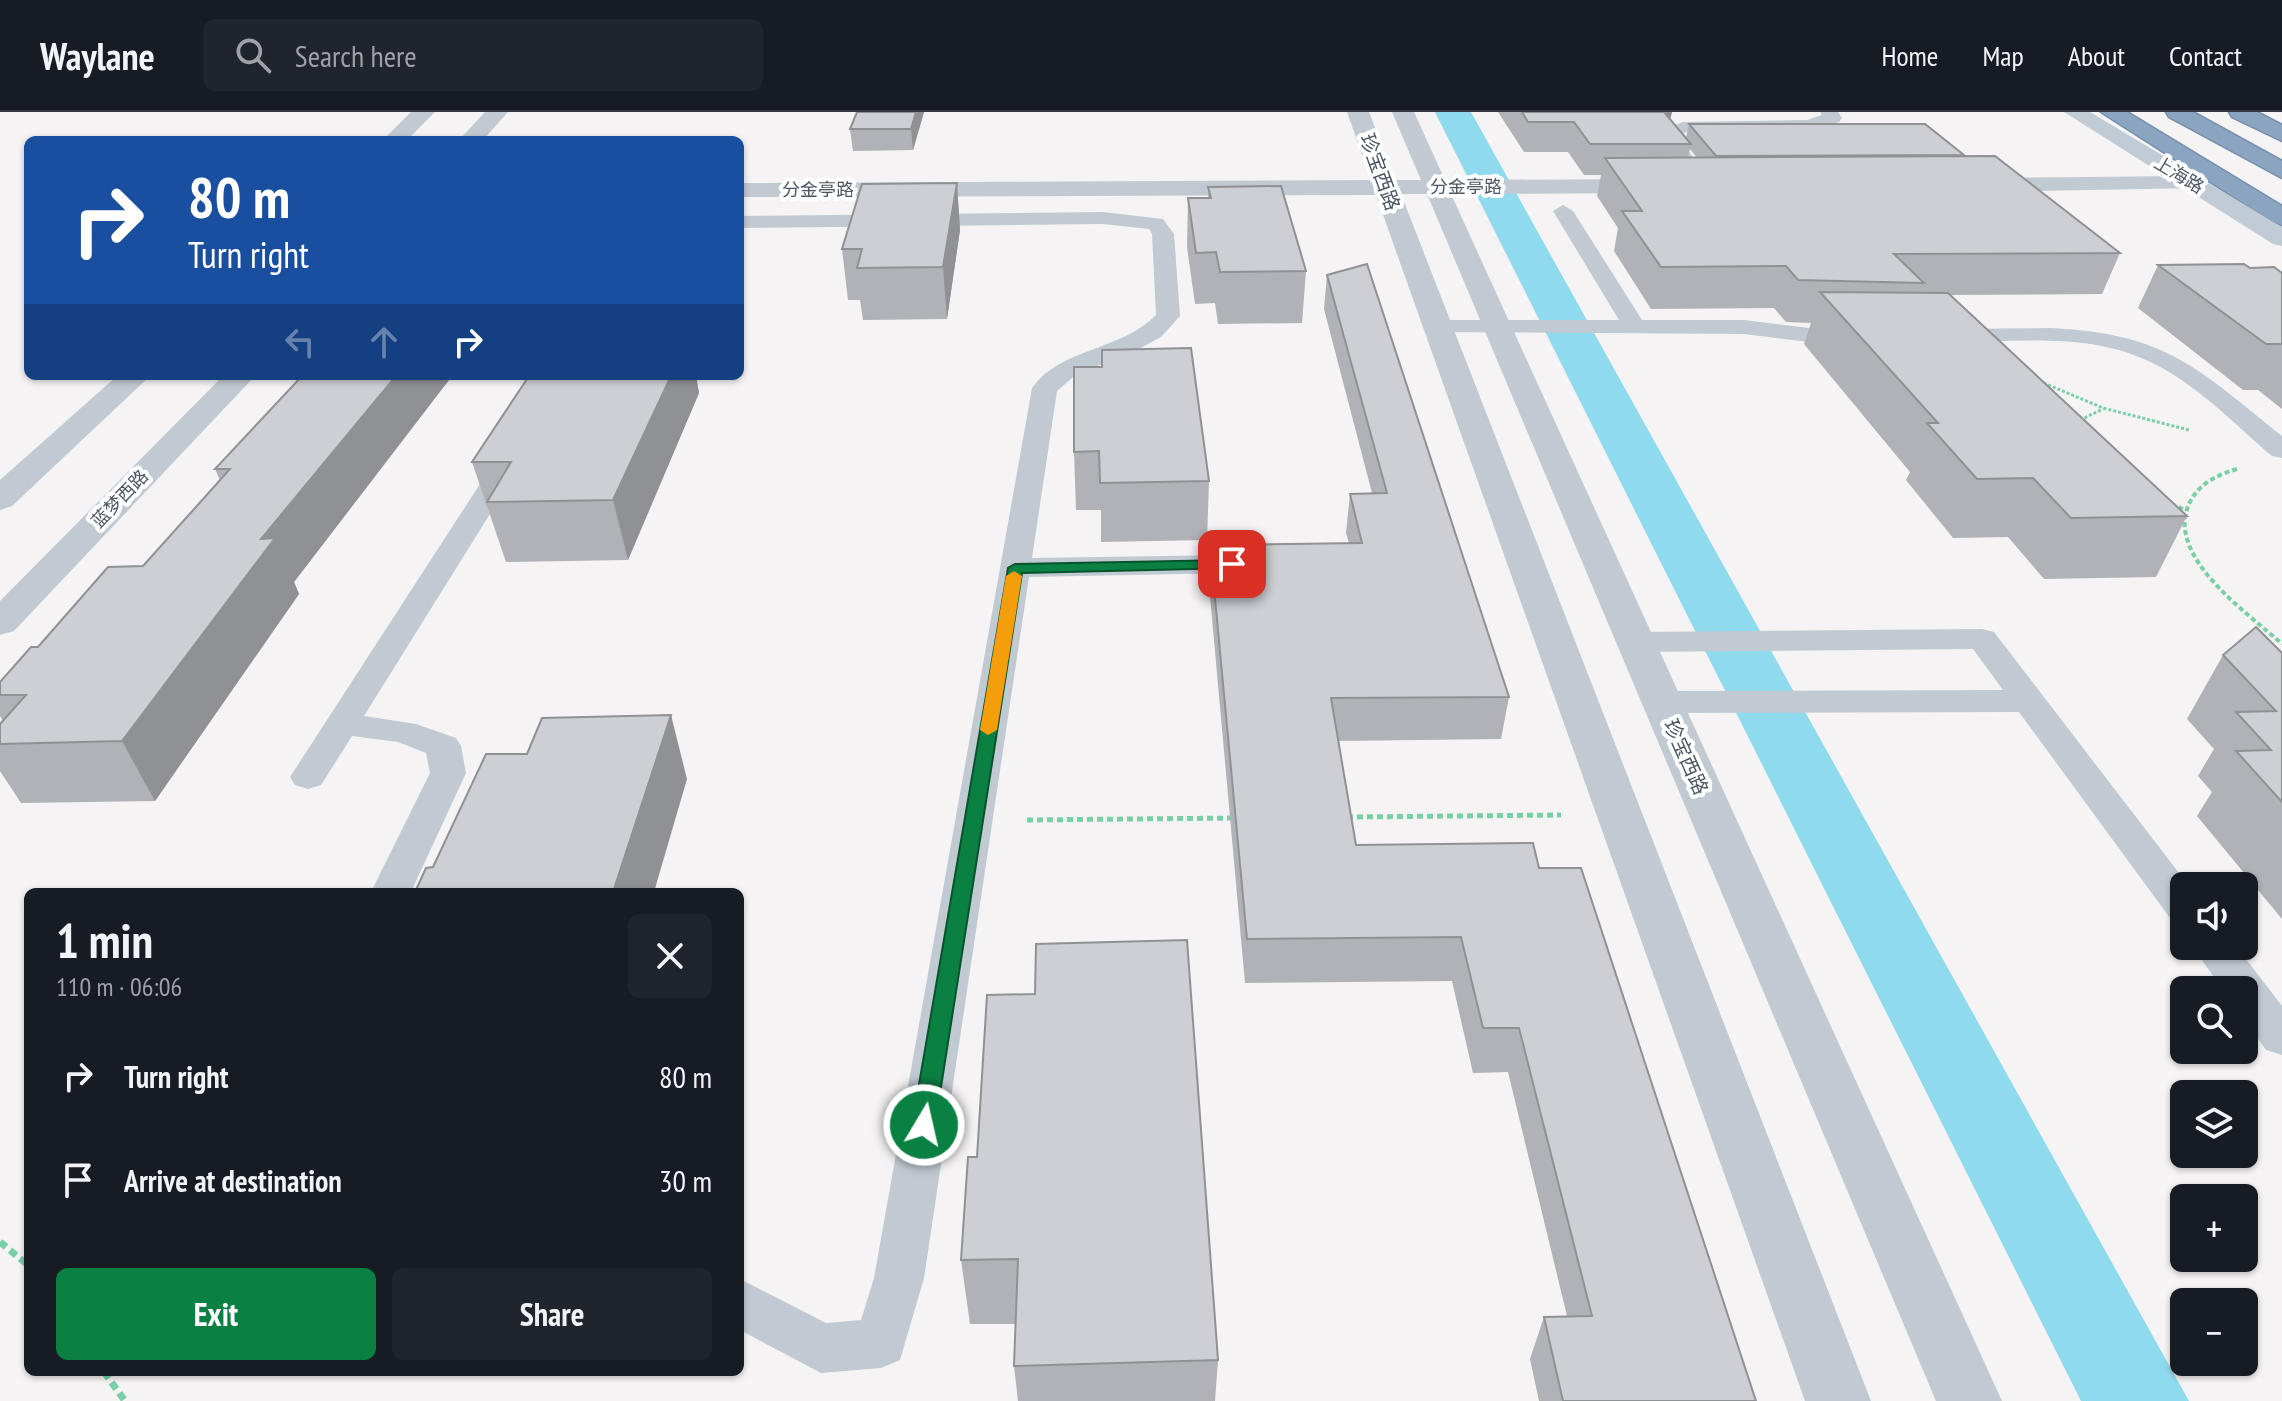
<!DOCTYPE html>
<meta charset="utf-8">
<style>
body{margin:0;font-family:"PT Sans Narrow","Noto Sans SC",sans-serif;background:#20242c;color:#f1f3f6;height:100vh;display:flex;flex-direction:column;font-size:30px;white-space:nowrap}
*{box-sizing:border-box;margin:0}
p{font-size:26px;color:#9ea1a6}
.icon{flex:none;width:44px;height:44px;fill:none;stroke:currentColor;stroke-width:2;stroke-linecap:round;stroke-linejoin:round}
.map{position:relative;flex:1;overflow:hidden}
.drawer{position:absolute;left:24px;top:776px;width:720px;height:488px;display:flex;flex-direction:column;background:#171b24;border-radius:12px;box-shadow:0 2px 6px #0004}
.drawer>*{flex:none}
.banner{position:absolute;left:24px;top:24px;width:720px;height:244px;border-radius:12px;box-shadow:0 2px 6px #0004;background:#1a4fa0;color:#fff;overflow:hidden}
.tools{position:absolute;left:2170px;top:760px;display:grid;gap:16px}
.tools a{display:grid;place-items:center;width:88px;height:88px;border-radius:12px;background:#171b24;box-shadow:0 2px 6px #0004;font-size:40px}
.pin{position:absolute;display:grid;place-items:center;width:68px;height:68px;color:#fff;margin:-34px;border-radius:16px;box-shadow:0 4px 12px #0006}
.me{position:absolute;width:88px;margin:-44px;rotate:9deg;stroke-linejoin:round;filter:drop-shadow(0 0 6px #0008)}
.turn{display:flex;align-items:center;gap:28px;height:168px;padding:0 32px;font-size:36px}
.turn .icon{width:104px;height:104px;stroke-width:2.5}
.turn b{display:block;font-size:56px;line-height:68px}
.lanes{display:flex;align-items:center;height:76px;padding:0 32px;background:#0003;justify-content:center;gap:40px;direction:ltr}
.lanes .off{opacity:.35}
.round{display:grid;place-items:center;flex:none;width:84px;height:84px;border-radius:12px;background:#20242c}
.summary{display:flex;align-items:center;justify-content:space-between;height:136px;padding:0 32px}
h1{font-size:48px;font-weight:800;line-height:60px}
.primary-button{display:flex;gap:16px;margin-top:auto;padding:16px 32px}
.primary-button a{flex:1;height:92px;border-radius:12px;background:#0b8043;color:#fff;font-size:32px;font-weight:800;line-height:92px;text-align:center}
.primary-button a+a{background:#20242c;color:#f1f3f6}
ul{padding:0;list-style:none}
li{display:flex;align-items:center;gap:24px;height:104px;padding:0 32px}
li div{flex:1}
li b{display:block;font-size:30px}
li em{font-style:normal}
header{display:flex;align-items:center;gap:48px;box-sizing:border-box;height:112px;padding:0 40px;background:#171b24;border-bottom:2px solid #363941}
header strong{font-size:38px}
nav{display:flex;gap:44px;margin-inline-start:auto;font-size:28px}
.search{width:560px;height:72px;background:#20242c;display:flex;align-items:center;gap:20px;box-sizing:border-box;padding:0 28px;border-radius:12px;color:#9ea1a6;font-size:30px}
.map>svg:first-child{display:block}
.water{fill:#90daee}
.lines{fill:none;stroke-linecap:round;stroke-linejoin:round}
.highway-casing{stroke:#7690ad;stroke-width:3}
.path-far3{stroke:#7ad0a6;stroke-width:3;stroke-dasharray:3 2;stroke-linecap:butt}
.path-far2{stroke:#7ad0a6;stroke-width:4;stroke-dasharray:5 3;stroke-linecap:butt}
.path-far1{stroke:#7ad0a6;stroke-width:5;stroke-dasharray:6 4;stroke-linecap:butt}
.path{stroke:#7ad0a6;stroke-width:7;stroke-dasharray:8 5;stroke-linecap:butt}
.lane{fill:#c1cad2;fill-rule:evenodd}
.street{fill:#c1cad2;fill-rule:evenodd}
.secondary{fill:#c1cbd6;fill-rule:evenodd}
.highway{fill:#8ba5c1;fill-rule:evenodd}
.wall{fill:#b0b2b7;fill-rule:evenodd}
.shaded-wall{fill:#909195}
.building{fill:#cdcfd5;stroke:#909195;stroke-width:2}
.route{fill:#0b8043;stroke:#07532c;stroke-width:2}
.slow{fill:#f59e0b}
.labels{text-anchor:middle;stroke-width:8;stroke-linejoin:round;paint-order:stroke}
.far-street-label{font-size:18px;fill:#4a5661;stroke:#fff}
.street-label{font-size:20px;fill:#4a5661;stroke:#fff}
</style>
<header>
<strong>Waylane</strong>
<div class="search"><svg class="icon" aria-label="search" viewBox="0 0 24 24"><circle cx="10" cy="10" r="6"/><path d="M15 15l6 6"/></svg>Search here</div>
<nav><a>Home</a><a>Map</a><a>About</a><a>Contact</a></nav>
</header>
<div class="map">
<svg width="2282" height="1289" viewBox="0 0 2282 1289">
<rect width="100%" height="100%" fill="#f5f3f3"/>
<polygon class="water" points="1435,0 1471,0 2189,1289 2081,1289"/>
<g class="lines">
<defs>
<g id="highway">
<polygon points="2101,0 2127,0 2282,94 2282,113 2273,110"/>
<polygon points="2166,0 2193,0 2282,49 2282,66 2169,5"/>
<polygon points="2229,0 2257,0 2282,13 2282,29 2232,5"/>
</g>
</defs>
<use href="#highway" class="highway-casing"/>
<g class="path-far3">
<polyline points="2039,269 2103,296 2189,318"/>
<polyline points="2080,308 2103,297"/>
</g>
<g class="path-far2">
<path d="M2237,357C2217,363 2198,372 2189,392C2165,445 2248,501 2282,532"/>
<polyline points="2171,392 2185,398"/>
</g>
<g class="path-far1">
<polyline points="1347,705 1561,703"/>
<polyline points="1027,708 1237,706"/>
</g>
<g class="path">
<polyline points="0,1130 28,1153"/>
<polyline points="104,1260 125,1289"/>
</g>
<g class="lane">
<polygon points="1820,0 1838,0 1842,6 1839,10 1807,18 1686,20 1678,27 1701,54 1691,60 1684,58 1660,28 1664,17 1683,10 1807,8 1822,3"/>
<polygon points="1563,93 1573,99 1642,208 1744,208 1809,216 1865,218 1868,223 1865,228 1809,230 1744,222 1430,220 1426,215 1430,210 1438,208 1619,208 1553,99"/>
<path d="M1103,100L1163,107L1174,122L1180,204L1161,225L1124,245L1079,260L1057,279L1032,446L1232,443L1243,446L1247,452L1243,458L1232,461L1029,465L924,1166L900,1248L881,1256L821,1261L740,1218V1167L826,1211L861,1208L874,1166L1032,276C1060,236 1121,239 1156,203L1152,122L1149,117L1103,112L740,116V104Z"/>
<path d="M2052,216C2167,222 2197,256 2282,324V346L2272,344C2233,311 2194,269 2146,248C2086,220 2012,230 1947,231L1938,229L1935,224L1938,219L1947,217Z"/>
<polygon points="550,264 576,264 364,604 416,612 456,626 461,634 466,661 411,780 371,780 430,661 426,641 398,630 352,624 321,673 308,677 295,673 290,665"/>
<polygon points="1982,517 1994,520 2189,774 2184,774 2184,810 2170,806 2019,600 1662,601 1650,597 1645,590 1650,583 1662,579 2003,578 1973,537 1635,540 1623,537 1619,530 1623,523 1635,520"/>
<polygon points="2192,834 2236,834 2282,894 2282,943 2266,938 2244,907 2244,878 2223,878"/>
</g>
<g class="street">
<polygon points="411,0 435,0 407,28 383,28"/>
<polygon points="485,0 508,0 483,28 459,28"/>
<polygon points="1347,0 1369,0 1395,68 1421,68 1392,0 1414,0 1445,68 1657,67 1666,69 1669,74 1666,79 1657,81 1451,82 2002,1289 1936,1289 1427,82 1401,82 1871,1289 1805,1289 1376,83 740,85 740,71 1371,68"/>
<polygon points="2192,64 2201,66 2204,71 2201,76 1970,80 1961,78 1958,73 1961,68 1970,66"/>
<polygon points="117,264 150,264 12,394 0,398 0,368"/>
<polygon points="223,264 255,264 14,519 0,523 0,489"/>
</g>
<polygon class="secondary" points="2064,0 2090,0 2282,115 2282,134 2273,132"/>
<use href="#highway" class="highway"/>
</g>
<g class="wall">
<polygon points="924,0 913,38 853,39 850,17"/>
<path d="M1498,0H1672L1670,7L1686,26L1689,12L1963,44L2120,141L2102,182L1951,183L2187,404L2156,465L2044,467L2008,425L1953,426L1906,368L1910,360L1804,232L1811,211L1786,210L1774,196L1651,197L1614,139L1618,116L1597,84L1601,63H1584L1568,40H1524ZM1690,37L1697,46H1688Z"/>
<polygon points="957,71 960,118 947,207 863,208 860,188 848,188 842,137"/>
<polygon points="1208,75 1306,159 1302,211 1218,212 1215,191 1195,192 1187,135 1188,86 1208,86"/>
<polygon points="2158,153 2250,156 2282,161 2282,297 2258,278 2243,278 2138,196"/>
<polygon points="1327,163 1509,585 1501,627 1338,629 1356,733 1539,756 1756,1289 1539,1289 1530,1247 1544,1205 1567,1204 1508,960 1473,961 1452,869 1245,871 1209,473 1210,433 1349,431 1346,421 1350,382 1372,381 1324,197"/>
<polygon points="1074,255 1209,369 1207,428 1101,430 1101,398 1076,398 1074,340"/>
<polygon points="302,264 452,264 294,470 299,482 155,689 21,691 0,659 0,612 3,609 0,604 0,570 38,535 143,454 220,368 215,357"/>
<polygon points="529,264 696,264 699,281 628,448 506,450 472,350"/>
<polygon points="2282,541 2282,807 2197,704 2212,680 2198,664 2214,637 2187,607 2223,543"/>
<polygon points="968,1045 1218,1248 1215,1289 1018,1289 1014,1254 1016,1212 970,1212 961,1148"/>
</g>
<g class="shaded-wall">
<polygon points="916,0 924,0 913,38 911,17"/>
<polygon points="1664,0 1672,0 1669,12"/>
<polygon points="957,71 960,118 947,207 943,155"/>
<polygon points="396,264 452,264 294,470 299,482 155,689 122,629 261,427"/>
<polygon points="671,264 696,264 699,281 628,448 613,388"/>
<polygon points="671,603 687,667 654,780 613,780"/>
</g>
<g class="building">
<polygon points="857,0 916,0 911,17 850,17"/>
<polygon points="1522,0 1664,0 1691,32 1590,32 1574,10 1528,10"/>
<polygon points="1689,12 1925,12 1964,43 1716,44"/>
<polygon points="1995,44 2120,141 1894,142 1924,171 1798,168 1786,154 1661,155 1622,99 1642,99 1605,46"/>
<polygon points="957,71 943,155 857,156 862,137 842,137 862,72"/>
<polygon points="1281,74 1306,159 1220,160 1216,140 1196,141 1188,86 1211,86 1208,75"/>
<polygon points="1367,152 1509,585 1331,586 1356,733 1533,731 1539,756 1581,756 1756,1289 1563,1289 1544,1205 1592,1204 1519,916 1483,916 1461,825 1247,827 1210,433 1362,431 1350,382 1387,381 1327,163"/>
<polygon points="2244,152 2250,156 2274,155 2282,161 2282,232 2266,232 2158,153"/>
<polygon points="1820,180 1948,181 2187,404 2071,406 2033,366 1977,367 1927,311 1938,311"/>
<polygon points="1191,236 1209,369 1100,371 1099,339 1074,340 1074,255 1102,255 1102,238"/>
<polygon points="302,264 396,264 261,427 275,426 122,629 0,632 0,612 26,583 0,583 0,570 31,535 38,535 108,455 143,454 230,357 215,357"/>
<polygon points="529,264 671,264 613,388 487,390 511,350 472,350"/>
<polygon points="2256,515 2282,541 2282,690 2236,639 2271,638 2236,600 2276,599 2223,543"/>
<polygon points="671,603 613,780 415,780 426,756 433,755 486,642 527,642 542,606"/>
<polygon points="1187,828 1218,1248 1014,1254 1018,1147 961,1148 968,1045 977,1045 987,883 1035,882 1036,832"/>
</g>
<polygon class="route" points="1232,448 1237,449 1237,456 1022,461 935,1013 932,1020 924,1023 915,1020 912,1013 1008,456 1015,452"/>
<polygon class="slow" points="1014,459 1022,464 997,618 988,623 980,618 1006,464"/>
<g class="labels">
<g class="far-street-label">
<text transform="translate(2179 63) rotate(31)" y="6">上海路</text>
<text x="1466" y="81">分金亭路</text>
<text x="818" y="84">分金亭路</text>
<text transform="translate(120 387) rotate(-46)" y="6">蓝梦西路</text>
</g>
<g class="street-label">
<text transform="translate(1380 60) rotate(70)" y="7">珍宝西路</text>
<text transform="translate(1686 645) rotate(66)" y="7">珍宝西路</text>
</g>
</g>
</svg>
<div class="tools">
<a><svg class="icon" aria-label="sound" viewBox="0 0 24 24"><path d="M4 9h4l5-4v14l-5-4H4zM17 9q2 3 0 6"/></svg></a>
<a><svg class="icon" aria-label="search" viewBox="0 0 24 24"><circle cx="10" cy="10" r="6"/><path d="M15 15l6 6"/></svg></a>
<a><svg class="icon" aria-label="layers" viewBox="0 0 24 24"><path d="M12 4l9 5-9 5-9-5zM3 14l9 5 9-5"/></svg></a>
<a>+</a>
<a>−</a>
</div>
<div class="pin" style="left:1232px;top:452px;background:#d93025"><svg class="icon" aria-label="arrive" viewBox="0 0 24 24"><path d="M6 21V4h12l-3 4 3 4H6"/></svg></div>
<svg class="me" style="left:924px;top:1013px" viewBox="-20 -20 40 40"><circle r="17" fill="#0b8043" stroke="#fff" stroke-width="3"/><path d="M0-11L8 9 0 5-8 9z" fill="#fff"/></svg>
<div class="banner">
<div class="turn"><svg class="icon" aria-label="right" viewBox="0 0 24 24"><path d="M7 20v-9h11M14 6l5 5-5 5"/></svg><div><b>80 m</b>Turn right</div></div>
<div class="lanes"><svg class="icon off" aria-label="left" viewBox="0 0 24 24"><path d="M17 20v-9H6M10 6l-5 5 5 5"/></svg><svg class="icon off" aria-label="ahead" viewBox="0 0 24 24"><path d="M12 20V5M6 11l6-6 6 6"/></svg><svg class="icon" aria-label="right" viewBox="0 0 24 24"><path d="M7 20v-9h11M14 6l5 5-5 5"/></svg></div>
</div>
<section class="drawer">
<div class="summary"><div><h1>1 min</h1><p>110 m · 06:06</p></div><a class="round"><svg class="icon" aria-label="close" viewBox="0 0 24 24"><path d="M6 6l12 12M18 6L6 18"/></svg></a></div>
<ul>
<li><svg class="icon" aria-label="right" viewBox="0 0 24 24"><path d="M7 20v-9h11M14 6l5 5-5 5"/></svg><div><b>Turn right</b></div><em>80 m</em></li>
<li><svg class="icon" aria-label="arrive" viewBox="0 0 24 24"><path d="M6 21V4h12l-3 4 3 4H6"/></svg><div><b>Arrive at destination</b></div><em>30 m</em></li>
</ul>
<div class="primary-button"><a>Exit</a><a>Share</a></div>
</section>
</div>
